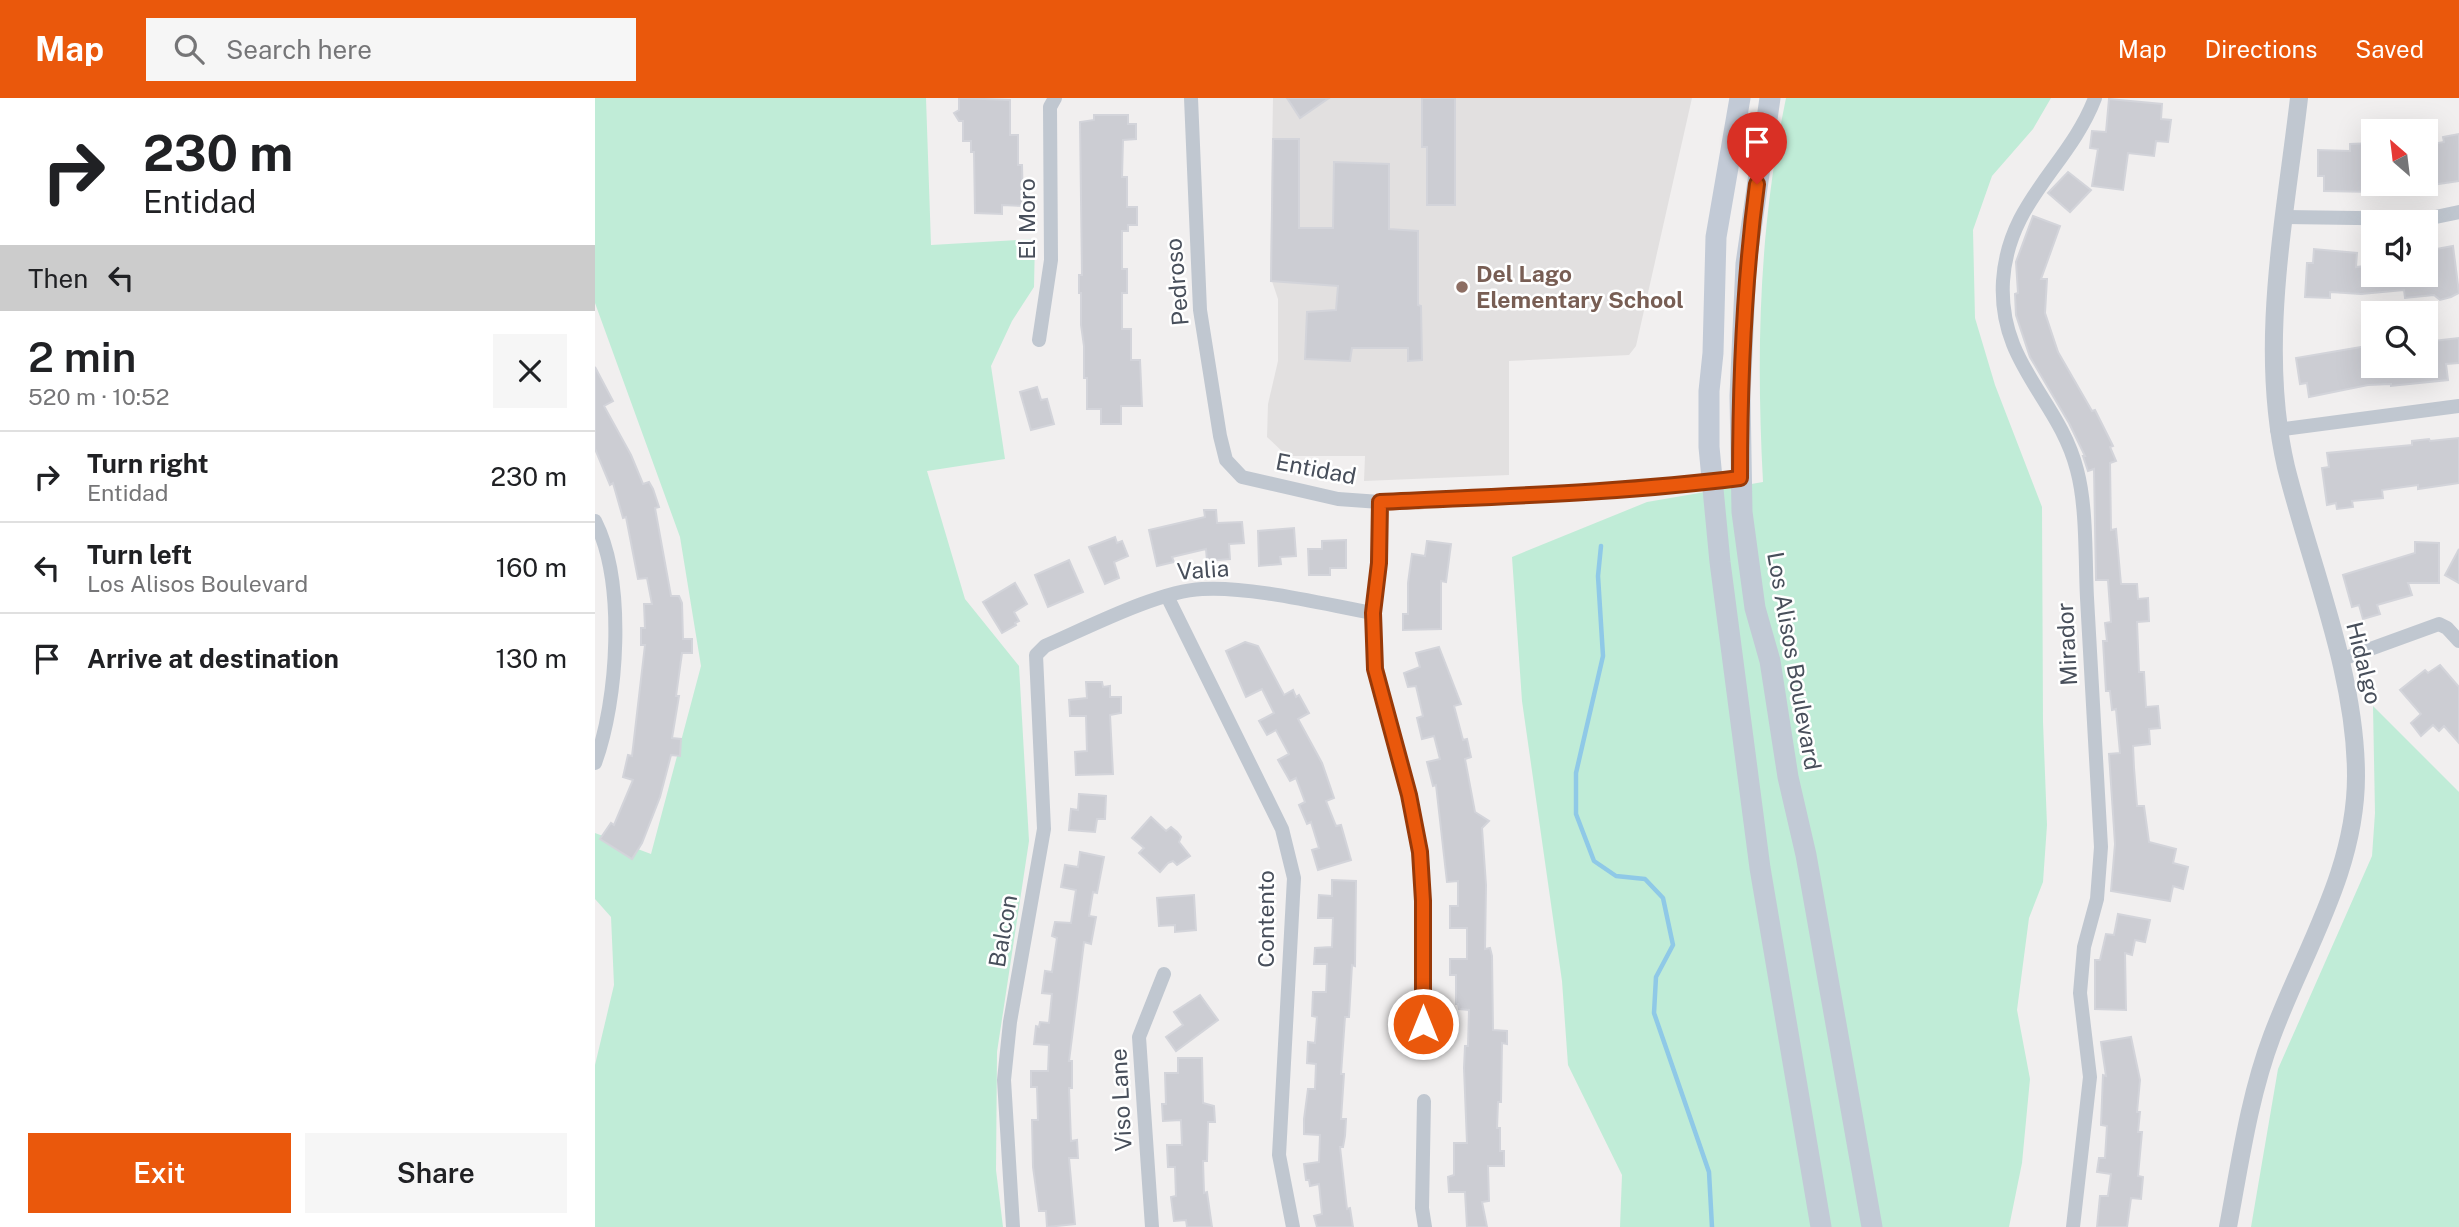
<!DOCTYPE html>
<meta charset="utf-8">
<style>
body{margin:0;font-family:"Public Sans",sans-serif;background:#f6f6f6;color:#202124;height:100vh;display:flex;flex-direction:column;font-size:26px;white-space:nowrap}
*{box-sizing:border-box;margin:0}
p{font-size:23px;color:#757577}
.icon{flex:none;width:38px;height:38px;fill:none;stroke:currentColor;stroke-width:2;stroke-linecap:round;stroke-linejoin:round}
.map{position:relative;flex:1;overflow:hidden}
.sheet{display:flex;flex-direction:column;background:#fff;width:595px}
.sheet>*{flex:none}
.guide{background:#fff;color:#202124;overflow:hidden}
.needle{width:46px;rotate:332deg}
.controls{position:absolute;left:1766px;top:21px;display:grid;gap:14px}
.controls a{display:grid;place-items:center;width:77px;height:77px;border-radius:0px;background:#fff;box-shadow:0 7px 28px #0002;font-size:35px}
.pin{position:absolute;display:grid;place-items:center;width:60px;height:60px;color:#fff;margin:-72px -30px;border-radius:50% 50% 50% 0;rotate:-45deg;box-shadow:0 0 7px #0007}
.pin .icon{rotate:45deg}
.me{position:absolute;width:77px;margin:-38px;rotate:0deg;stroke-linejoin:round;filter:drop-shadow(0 0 5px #0008)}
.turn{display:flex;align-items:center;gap:24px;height:147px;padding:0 28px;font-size:32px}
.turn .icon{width:91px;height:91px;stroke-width:2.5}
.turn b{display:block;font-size:49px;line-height:60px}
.then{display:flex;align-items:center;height:66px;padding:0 28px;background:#0003;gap:14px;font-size:26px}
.round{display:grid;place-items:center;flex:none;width:74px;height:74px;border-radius:0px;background:#f6f6f6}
.headline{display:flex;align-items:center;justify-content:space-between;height:119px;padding:0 28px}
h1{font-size:42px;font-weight:600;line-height:52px}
.primary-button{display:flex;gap:14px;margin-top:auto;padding:14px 28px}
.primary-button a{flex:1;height:80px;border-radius:0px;background:#ea580c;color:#fff;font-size:28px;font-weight:600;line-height:80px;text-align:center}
.primary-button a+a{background:#f6f6f6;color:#202124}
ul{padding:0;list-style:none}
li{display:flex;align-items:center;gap:21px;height:91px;padding:0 28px;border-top:2px solid #e0e0e0}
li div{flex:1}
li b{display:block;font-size:26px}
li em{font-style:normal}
header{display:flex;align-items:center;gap:42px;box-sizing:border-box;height:98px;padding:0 35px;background:#ea580c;color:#fff}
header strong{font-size:33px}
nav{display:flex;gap:38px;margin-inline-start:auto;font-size:24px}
.search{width:490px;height:63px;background:#f6f6f6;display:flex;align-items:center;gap:18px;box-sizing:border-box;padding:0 24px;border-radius:0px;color:#757577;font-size:26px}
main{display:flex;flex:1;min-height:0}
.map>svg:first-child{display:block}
.education{fill:#e2e0e0}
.green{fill:#c0ecd7}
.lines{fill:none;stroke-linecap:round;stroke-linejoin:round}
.stream{stroke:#8fc9e7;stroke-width:4.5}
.building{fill:#cccdd3;stroke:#d3d4da;stroke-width:2}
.minor{stroke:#c0c7d0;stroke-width:14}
.tertiary{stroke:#c0c7d0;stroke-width:18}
.secondary{stroke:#c2cad6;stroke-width:21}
.route-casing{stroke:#983908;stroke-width:18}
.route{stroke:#ea580c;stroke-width:12}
.education-dot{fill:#8d6e63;stroke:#fff;stroke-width:2.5}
.labels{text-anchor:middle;stroke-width:5;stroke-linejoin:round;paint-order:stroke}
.street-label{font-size:23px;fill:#484f5b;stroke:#fff}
.education-label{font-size:23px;font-weight:bold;fill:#785e54;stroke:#fff;text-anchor:start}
</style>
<header>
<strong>Map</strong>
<div class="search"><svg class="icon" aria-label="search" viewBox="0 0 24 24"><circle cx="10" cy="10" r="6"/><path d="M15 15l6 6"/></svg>Search here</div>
<nav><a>Map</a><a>Directions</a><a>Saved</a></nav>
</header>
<main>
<section class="sheet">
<div class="guide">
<div class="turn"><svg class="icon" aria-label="right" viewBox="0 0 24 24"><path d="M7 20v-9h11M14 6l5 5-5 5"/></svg><div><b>230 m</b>Entidad</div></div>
<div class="then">Then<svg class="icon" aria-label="left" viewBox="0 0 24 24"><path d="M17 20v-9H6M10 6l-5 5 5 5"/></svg></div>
</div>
<div class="headline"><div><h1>2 min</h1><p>520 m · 10:52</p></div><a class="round"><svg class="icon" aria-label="close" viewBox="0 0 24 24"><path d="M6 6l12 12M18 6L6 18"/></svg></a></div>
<ul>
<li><svg class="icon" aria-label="right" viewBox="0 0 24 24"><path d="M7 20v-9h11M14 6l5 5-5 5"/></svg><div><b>Turn right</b><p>Entidad</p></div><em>230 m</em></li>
<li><svg class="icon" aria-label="left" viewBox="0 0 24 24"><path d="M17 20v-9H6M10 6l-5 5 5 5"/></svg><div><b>Turn left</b><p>Los Alisos Boulevard</p></div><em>160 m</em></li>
<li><svg class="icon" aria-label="arrive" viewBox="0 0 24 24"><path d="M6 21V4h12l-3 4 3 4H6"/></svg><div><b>Arrive at destination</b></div><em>130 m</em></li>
</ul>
<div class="primary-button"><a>Exit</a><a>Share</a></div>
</section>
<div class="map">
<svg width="1864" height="1129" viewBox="0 0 1864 1129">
<rect width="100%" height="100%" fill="#f1efef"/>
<polygon class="education" points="678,0 1097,0 1041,248 1034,257 914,263 914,377 769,383 770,358 692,358 672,339 673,306 683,263 683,201 675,177"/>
<g class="green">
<polygon points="0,0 331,0 336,147 440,141 439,189 417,223 396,268 410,361 332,373 370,501 424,568 434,743 402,954 401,1072 408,1129 0,1129 0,967 19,887 16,819 0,801 0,735 56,756 106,568 85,439 0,205"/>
<path d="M1191,0H1456L1438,31L1397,78L1378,132L1380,220L1400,287L1447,409L1448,624L1452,727L1448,784L1434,820L1422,912L1435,981L1427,1065L1414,1129H1025L1027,1077L973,967L967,883L927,603L917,459L1052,404L1168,384C1161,251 1164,131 1191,0Z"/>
<polygon points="1778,608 1864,694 1864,1129 1656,1129 1683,971 1777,758 1780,715"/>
</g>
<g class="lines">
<polyline class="stream" points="1006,448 1003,478 1008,558 981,675 981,716 999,763 1021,778 1050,781 1068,800 1078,847 1061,879 1059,915 1114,1074 1117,1129"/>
</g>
<g class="building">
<polygon points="364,0 415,2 415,37 423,37 423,67 427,67 428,108 407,107 407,116 380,115 379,54 376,54 376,43 368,43 368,23 364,23 359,15 364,12"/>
<polygon points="692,0 734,0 705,20"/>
<polygon points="827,0 860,0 860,107 832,107 832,49 827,49"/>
<polygon points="1514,1 1567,6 1566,21 1576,22 1573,44 1561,43 1559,58 1533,55 1528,92 1497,88 1503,51 1495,50 1497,33 1511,34"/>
<polygon points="499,17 533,17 533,26 541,26 541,41 528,42 527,79 532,79 532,109 542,109 542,127 533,127 533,133 527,133 527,171 532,171 532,195 527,195 527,231 536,231 536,262 545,262 547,308 526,308 526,326 506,326 506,311 492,311 492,280 489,280 489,248 486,227 486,195 484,195 484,177 487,177 485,24 499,22"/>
<polygon points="1864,36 1864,83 1830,88 1830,47 1849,44 1848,39"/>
<polygon points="678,41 704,41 704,130 738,130 739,64 794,66 794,131 823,133 823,207 826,208 827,262 813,263 813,250 757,250 755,263 710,261 712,214 741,212 743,188 676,183"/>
<polygon points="1778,45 1778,94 1729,93 1729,78 1723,78 1723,52 1755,53 1755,46"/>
<polygon points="1473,74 1496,92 1475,114 1453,95"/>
<polygon points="1438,118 1465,128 1446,181 1452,181 1450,215 1463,254 1497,313 1500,312 1518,348 1515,349 1521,363 1515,365 1516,432 1521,431 1526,486 1542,486 1543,501 1553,500 1554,523 1542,524 1544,574 1549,574 1551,609 1563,608 1565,630 1554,631 1555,646 1538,648 1539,670 1542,708 1549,708 1554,744 1581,751 1578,765 1593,769 1588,791 1578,788 1575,803 1516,793 1520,746 1514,656 1525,655 1521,611 1517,612 1515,593 1511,593 1508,543 1512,543 1510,525 1516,524 1513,482 1501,482 1499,371 1493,373 1488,358 1490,358 1474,325 1435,259 1421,217 1420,196 1423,195 1421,164"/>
<polygon points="1858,148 1864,195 1856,199 1845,202 1839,197 1810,200 1809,192 1766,196 1735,194 1735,200 1710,199 1712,165 1718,165 1719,151 1762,155 1761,169 1778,167 1778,177 1830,177 1830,153"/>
<polygon points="1864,240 1864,265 1851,266 1853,282 1796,288 1796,286 1773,287 1714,299 1712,285 1705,286 1701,260 1778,247 1778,268 1830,268 1830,244"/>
<polygon points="0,269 18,303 9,308 36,357 48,386 54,384 58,391 64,409 60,410 76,498 84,498 87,505 88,541 97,541 97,555 87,555 81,598 84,598 77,640 86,641 85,658 76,657 65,699 47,745 37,761 5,741 16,725 19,727 38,682 28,679 33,657 37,658 50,547 46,547 46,530 50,530 49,506 57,506 52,480 43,481 31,419 28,420 18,385 15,387 0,351"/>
<polygon points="442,289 446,302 452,301 459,326 436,332 425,294"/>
<polygon points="1864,340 1864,385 1823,391 1823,387 1787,392 1788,400 1757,403 1758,409 1742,411 1741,405 1732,407 1727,370 1734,369 1732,355 1817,347 1817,343 1834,341 1835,343"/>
<polygon points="609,412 621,412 622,425 647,424 649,445 634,446 635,461 612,463 611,451 577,459 579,464 562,468 554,432 610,419"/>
<polygon points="699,430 701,458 685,459 686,466 664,468 663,433"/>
<polygon points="520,439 522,445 527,443 533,458 519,464 524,480 510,486 494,449"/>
<polygon points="751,442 751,470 735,470 735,477 714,477 713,451 727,451 727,443"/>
<polygon points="832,443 856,446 851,484 846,483 846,531 808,532 808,516 813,516 813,485 817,456 830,458"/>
<polygon points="1820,444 1844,445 1844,485 1813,485 1817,497 1782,507 1785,516 1768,521 1764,507 1757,509 1748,477 1820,455"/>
<polygon points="1864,451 1864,485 1850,477"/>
<polygon points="474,462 488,494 453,509 440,477"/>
<polygon points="420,485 432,506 419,514 424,523 420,525 421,527 407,535 388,504"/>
<polygon points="650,544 663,548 689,597 698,592 701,599 704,597 714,615 703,621 727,665 739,700 731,703 741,728 746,727 756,762 723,772 717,752 724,750 716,724 712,726 704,707 710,704 701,680 695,683 683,662 694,656 681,632 672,637 664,623 679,615 667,591 651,599 631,553"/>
<polygon points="844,549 866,606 859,608 868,642 872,641 876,659 870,661 880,714 894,723 887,730 891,787 890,851 895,850 897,858 898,932 912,933 912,946 907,945 906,1004 903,1004 902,1030 905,1030 905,1053 909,1053 909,1068 893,1068 894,1103 887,1104 892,1129 872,1129 870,1094 854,1094 853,1079 859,1077 859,1045 872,1045 869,970 870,948 873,948 874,912 864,911 863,906 861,906 861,877 855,877 855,861 872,861 872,830 855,830 855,808 863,808 863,783 852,784 841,687 838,688 832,664 845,661 839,638 827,641 822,620 828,618 821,588 813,589 809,575 825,569 821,555"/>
<polygon points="1845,567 1864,589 1864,645 1849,628 1844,633 1838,627 1826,638 1816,625 1826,616 1805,592 1830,572 1833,575"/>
<polygon points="491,584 507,584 508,589 515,588 515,599 526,599 526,615 515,617 518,676 481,677 480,654 492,653 491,618 475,618 474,602 492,600"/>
<polygon points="484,696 511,698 510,721 502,721 500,734 474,732 476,711 483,712"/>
<polygon points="556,719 571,733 576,729 582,734 586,739 584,744 595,758 582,767 578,763 573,765 565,774 544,755 549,750 537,740"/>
<polygon points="485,754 509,759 502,795 498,794 494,818 501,819 496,846 489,844 474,963 477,963 477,990 474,990 476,1043 482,1042 483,1060 474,1060 480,1126 452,1129 451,1113 444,1113 438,1069 437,1022 443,1022 442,989 436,989 436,973 453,973 454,947 439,946 441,928 444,929 445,924 454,925 457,896 447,895 450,873 457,874 462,840 457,838 460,824 476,825 481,792 466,789 470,767 483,769"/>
<polygon points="737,782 761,783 760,868 757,867 754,919 750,919 746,976 749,976 746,1021 751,1021 750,1038 748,1049 745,1049 752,1111 755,1110 758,1129 722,1129 719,1118 727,1116 724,1086 715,1088 714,1082 711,1082 709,1066 724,1064 725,1037 709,1036 709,1021 713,991 720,991 721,966 712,965 713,944 720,945 722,919 717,918 718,894 731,894 732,866 719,866 720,850 737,849 738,820 723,820 724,797 737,798"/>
<polygon points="599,797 601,832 580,834 580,827 564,828 562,800"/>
<polygon points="1523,816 1555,822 1550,844 1540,842 1537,857 1530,855 1531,912 1500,911 1500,862 1505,862 1511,836 1519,837"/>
<polygon points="605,897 623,922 581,953 571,939 588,927 579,914"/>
<polygon points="1536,939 1545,982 1542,1014 1545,1014 1543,1034 1547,1034 1543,1078 1548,1079 1546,1101 1536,1100 1532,1129 1502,1129 1505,1098 1513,1098 1516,1076 1502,1074 1504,1060 1510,1060 1512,1028 1506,1027 1508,977 1511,978 1506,944"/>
<polygon points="583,960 607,960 608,1005 619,1008 620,1024 613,1024 612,1063 608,1063 609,1095 612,1094 617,1129 592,1129 591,1122 579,1123 576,1099 581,1098 580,1069 573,1069 572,1047 587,1047 586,1022 568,1023 567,1006 571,1006 570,975 583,975"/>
</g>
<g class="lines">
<g class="minor">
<polyline points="596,0 605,212 625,338 631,362 647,379 743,401 785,404 949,397 1095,387 1145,380"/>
<polyline points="1690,119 1831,121 1864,114"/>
<polyline points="444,242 456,162 455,9 460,0"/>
<polyline points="1682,332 1864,308"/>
<polyline points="785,404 784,465 778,515 780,571 814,697 825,755 828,803 828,950"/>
<path d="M0,423C31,484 23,603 0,665"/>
<polyline points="572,498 687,731 699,780 684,1057 698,1129"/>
<polyline points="1745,562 1844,526 1852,530 1864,543"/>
<polyline points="829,1003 827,1110 830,1129"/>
<path d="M418,1129L409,982L415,924L449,731L441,557L450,548C492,530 563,493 607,491C656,488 728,506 778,515"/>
<polyline points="557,1129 544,939 569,876"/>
<path d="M1478,1129L1495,979L1485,895L1489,849L1502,801L1506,749C1501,666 1497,583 1492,500C1490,461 1492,409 1482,372C1464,301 1403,266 1408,183C1413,103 1474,68 1500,0"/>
</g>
<path class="tertiary" d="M1633,1129C1645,1065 1654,999 1677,938C1709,852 1761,773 1761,678C1761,575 1716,469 1691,369C1663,248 1690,122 1704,0"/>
<g class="secondary">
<polyline points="1145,0 1121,139 1118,255 1114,293 1114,349 1125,464 1165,770 1226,1129"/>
<polyline points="1175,0 1151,166 1145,298 1147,414 1160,510 1175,563 1193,679 1211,757 1277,1129"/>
</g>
</g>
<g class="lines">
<defs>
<path id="route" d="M828,926V803L825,754L814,697L780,571L778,515L784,465L785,404C905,398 1026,395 1145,380C1145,281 1149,184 1162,86"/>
</defs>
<use href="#route" class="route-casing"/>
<use href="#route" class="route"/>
</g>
<circle class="education-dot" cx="867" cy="189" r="7"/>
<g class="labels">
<g class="street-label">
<text transform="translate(432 121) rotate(-90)" y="8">El Moro</text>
<text transform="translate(582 184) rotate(-95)" y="8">Pedroso</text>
<text transform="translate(721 371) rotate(11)" y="8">Entidad</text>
<text transform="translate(608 472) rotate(-4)" y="8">Valia</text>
<text transform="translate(1472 546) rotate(-93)" y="8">Mirador</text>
<text transform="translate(1199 563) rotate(80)" y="8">Los Alisos Boulevard</text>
<text transform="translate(1769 565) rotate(76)" y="8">Hidalgo</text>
<text transform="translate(671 821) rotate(-90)" y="8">Contento</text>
<text transform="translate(408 833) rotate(-80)" y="8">Balcon</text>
<text transform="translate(526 1002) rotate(-93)" y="8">Viso Lane</text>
</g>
<g class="education-label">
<text x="881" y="184">Del Lago<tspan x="881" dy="26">Elementary School</tspan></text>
</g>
</g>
</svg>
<div class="controls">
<a><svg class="needle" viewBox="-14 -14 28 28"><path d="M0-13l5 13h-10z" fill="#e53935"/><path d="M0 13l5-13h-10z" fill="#757577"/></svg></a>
<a><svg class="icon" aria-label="sound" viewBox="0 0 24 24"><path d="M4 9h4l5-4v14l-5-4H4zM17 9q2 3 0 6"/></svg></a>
<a><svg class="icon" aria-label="search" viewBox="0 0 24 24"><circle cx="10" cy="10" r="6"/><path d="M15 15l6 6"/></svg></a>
</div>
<div class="pin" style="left:1162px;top:86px;background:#d93025"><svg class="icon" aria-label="arrive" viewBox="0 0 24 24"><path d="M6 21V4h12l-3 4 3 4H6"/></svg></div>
<svg class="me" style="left:828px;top:926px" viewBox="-20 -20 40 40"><circle r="17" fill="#ea580c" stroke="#fff" stroke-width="3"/><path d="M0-11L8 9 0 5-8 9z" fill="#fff"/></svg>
</div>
</main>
